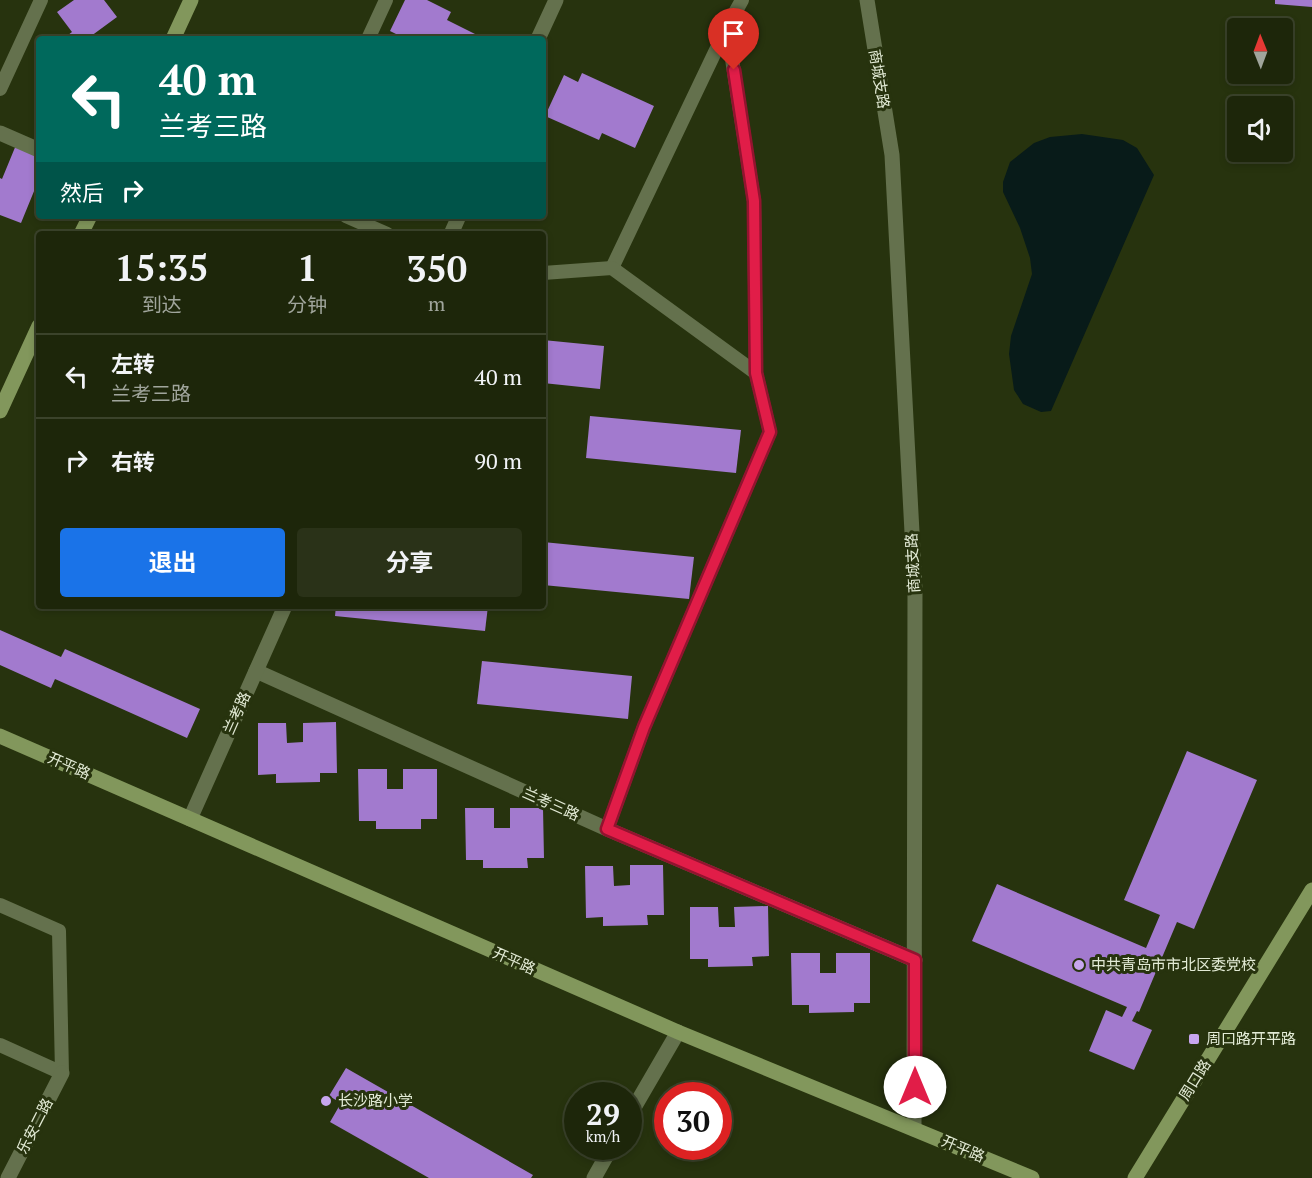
<!DOCTYPE html>
<html lang="zh">
<meta charset="utf-8">
<style>
body{margin:0;font-family:"PT Serif","Noto Sans SC",serif;background:#2a3218;color:#f1f3f6;height:100vh;display:flex;flex-direction:column;font-size:22px;white-space:nowrap}
*{box-sizing:border-box;margin:0}
p{font-size:20px;color:#a0a59c}
.icon{flex:none;width:33px;height:33px;fill:none;stroke:currentColor;stroke-width:2;stroke-linecap:round;stroke-linejoin:round}
.map{position:relative;flex:1;overflow:hidden}
.panel{position:absolute;left:36px;top:231px;width:510px;height:378px;display:flex;flex-direction:column;background:#1d260a;border-radius:6px;box-shadow:0 3px 9px #0003,0 0 0 2px #3b432b}
.panel>*{flex:none}
.banner{position:absolute;left:36px;top:36px;width:510px;height:183px;border-radius:6px;box-shadow:0 3px 9px #0003,0 0 0 2px #3b432b;background:#00695c;color:#fff;overflow:hidden}
.needle{width:39px;rotate:359deg}
.tools{position:absolute;left:1227px;top:18px;display:grid;gap:12px}
.tools a{display:grid;place-items:center;width:66px;height:66px;border-radius:6px;background:#1d260a;box-shadow:0 3px 9px #0003,0 0 0 2px #3b432b;font-size:30px}
.speed{position:absolute;left:564px;top:1082px;display:flex;gap:12px;font-size:30px;font-weight:700;text-align:center}
.speed>*{display:grid;place-content:center;width:78px;height:78px;border-radius:50%;background:#1d260a;box-shadow:0 3px 9px #0003,0 0 0 2px #3b432b;line-height:1}
.speed small{font-size:15px;font-weight:400}
.speed .limit{border:9px solid #d22;background:#fff;color:#111}
.pin{position:absolute;display:grid;place-items:center;width:51px;height:51px;color:#fff;margin:-62px -26px;border-radius:50% 50% 50% 0;rotate:-45deg;box-shadow:0 0 6px #0007}
.pin .icon{rotate:45deg}
.me{position:absolute;width:66px;margin:-33px;rotate:0deg;stroke-linejoin:round;filter:drop-shadow(0 0 4px #0008)}
.turn{display:flex;align-items:center;gap:21px;height:126px;padding:0 24px;font-size:27px}
.turn .icon{width:78px;height:78px;stroke-width:2.5}
.turn b{display:block;font-size:42px;line-height:51px}
.then{display:flex;align-items:center;height:57px;padding:0 24px;background:#0003;gap:12px;font-size:22px}
.eta{display:flex;justify-content:space-evenly;align-items:center;height:102px;text-align:center}
.eta b{font-size:36px;font-weight:700;line-height:42px}
.button{display:flex;gap:12px;margin-top:auto;padding:12px 24px}
.button a{flex:1;height:69px;border-radius:6px;background:#1a73e8;color:#fff;font-size:24px;font-weight:700;line-height:69px;text-align:center}
.button a+a{background:#2a3218;color:#f1f3f6}
ul{padding:0;list-style:none}
li{display:flex;align-items:center;gap:18px;height:84px;padding:0 24px;border-top:2px solid #3b432b}
li div{flex:1}
li b{display:block;font-size:22px}
li em{font-style:normal}
.map>svg:first-child{display:block}
.water{fill:#081b19}
.building{fill:#a27ace}
.lines{fill:none;stroke-linecap:round;stroke-linejoin:round}
.lane{stroke:#64714d;stroke-width:14}
.street{stroke:#64714d;stroke-width:15}
.secondary{stroke:#82975c;stroke-width:15}
.route-casing{stroke:#92132f;stroke-width:15}
.route{stroke:#e11d48;stroke-width:10}
.poi-dot{fill:#c7a6ef;stroke:#27330e;stroke-width:2}
.labels{text-anchor:middle;stroke-width:6;stroke-linejoin:round;paint-order:stroke}
.street-label{font-size:15px;fill:#e3ebd6;stroke:#27330e}
.poi-label{font-size:15px;fill:#e3ebd6;stroke:#27330e;text-anchor:start}
</style>
<div class="map">
<svg width="1312" height="1178" viewBox="0 0 1312 1178">
<rect width="100%" height="100%" fill="#27330e"/>
<polygon class="water" points="1082,134 1123,140 1137,148 1154,175 1051,411 1041,412 1023,404 1014,390 1009,354 1011,336 1032,274 1030,258 1020,228 1003,192 1003,182 1010,162 1034,143 1050,137"/>
<g class="building">
<polygon points="74,0 104,0 117,17 87,39 63,39 72,32 57,12"/>
<polygon points="405,0 427,0 451,12 447,20 485,39 406,39 390,31"/>
<polygon points="1275,0 1312,0 1312,7 1275,4"/>
<polygon points="582,73 654,106 635,148 602,133 599,140 545,116 564,75 578,82"/>
<polygon points="16,145 39,154 39,179 21,223 0,215 0,178 2,179"/>
<polygon points="543,340 604,346 600,389 543,383"/>
<polygon points="590,416 741,430 736,473 586,458"/>
<polygon points="543,542 694,557 689,599 543,585"/>
<polygon points="336,606 488,606 485,631 335,616"/>
<polygon points="0,630 61,657 65,649 200,709 187,738 55,679 51,688 0,665"/>
<polygon points="482,661 632,676 628,719 477,704"/>
<polygon points="336,722 337,773 320,773 320,782 276,783 276,774 258,775 258,723 286,723 287,743 303,742 303,723"/>
<polygon points="1187,751 1257,780 1194,929 1177,922 1139,1012 1137,1011 1132,1021 1152,1030 1134,1070 1089,1051 1106,1010 1122,1017 1127,1007 972,941 997,884 1146,948 1160,915 1124,900"/>
<polygon points="358,769 387,769 387,789 403,789 403,769 437,769 437,819 421,819 421,829 376,829 376,821 359,821"/>
<polygon points="465,808 494,808 494,828 510,828 510,808 543,808 544,858 527,858 528,868 483,868 483,860 466,860"/>
<polygon points="630,865 663,865 664,915 647,915 648,925 603,926 603,917 586,918 585,866 613,866 614,886 630,885"/>
<polygon points="768,906 769,956 752,957 753,966 708,967 708,959 690,959 690,907 718,907 719,927 735,927 734,907"/>
<polygon points="791,953 820,953 820,973 836,973 836,953 870,953 870,1003 854,1003 854,1012 809,1013 809,1005 792,1005"/>
<polygon points="346,1068 533,1175 531,1178 429,1178 330,1122 341,1103 329,1096"/>
</g>
<g class="lines">
<g class="lane">
<polyline points="368,39 386,0"/>
<polyline points="0,89 41,0"/>
<polyline points="346,216 387,234"/>
<polyline points="612,268 727,27 742,0"/>
<polyline points="543,273 612,268 756,373"/>
<polyline points="607,829 644,727 770,432 756,373 754,201 727,27"/>
<polyline points="0,905 59,931 62,1073 0,1045"/>
</g>
<g class="street">
<polyline points="867,0 892,155 915,589 914,1129"/>
<polyline points="538,39 556,0"/>
<polyline points="0,133 39,150"/>
<polyline points="451,234 459,216"/>
<polyline points="256,671 607,829 915,960"/>
<polyline points="190,819 285,606"/>
<polyline points="628,1118 678,1032"/>
<polyline points="8,1178 62,1073"/>
<polyline points="594,1178 612,1146"/>
</g>
<g class="secondary">
<polyline points="173,39 191,0"/>
<polyline points="81,234 90,216"/>
<polyline points="0,411 39,326"/>
<polyline points="0,736 678,1032 1032,1178"/>
<polyline points="1135,1178 1312,890"/>
</g>
</g>
<g class="lines">
<defs>
<polyline id="route" points="734,70 754,201 756,373 770,432 644,727 607,829 915,960 915,1087"/>
</defs>
<use href="#route" class="route-casing"/>
<use href="#route" class="route"/>
</g>
<g class="poi-dot">
<circle cx="1079" cy="965" r="6"/>
<rect x="1188" y="1033" width="12" height="12" rx="3"/>
<circle cx="326" cy="1101" r="6"/>
</g>
<g class="labels">
<g class="street-label">
<text transform="translate(879 79) rotate(81)" y="5">商城支路</text>
<text transform="translate(913 563) rotate(-93)" y="5">商城支路</text>
<text transform="translate(237 713) rotate(-66)" y="5">兰考路</text>
<text transform="translate(69 766) rotate(24)" y="5">开平路</text>
<text transform="translate(551 804) rotate(24)" y="5">兰考三路</text>
<text transform="translate(514 961) rotate(24)" y="5">开平路</text>
<text transform="translate(1195 1080) rotate(-58)" y="5">周口路</text>
<text transform="translate(35 1126) rotate(-63)" y="5">乐安二路</text>
<text transform="translate(963 1149) rotate(23)" y="5">开平路</text>
</g>
<g class="poi-label">
<text x="1091" y="970">中共青岛市市北区委党校</text>
<text x="1206" y="1044">周口路开平路</text>
<text x="338" y="1106">长沙路小学</text>
</g>
</g>
</svg>
<div class="tools">
<a><svg class="needle" viewBox="-14 -14 28 28"><path d="M0-13l5 13h-10z" fill="#e53935"/><path d="M0 13l5-13h-10z" fill="#a0a59c"/></svg></a>
<a><svg class="icon" aria-label="sound" viewBox="0 0 24 24"><path d="M4 9h4l5-4v14l-5-4H4zM17 9q2 3 0 6"/></svg></a>
</div>
<div class="speed"><div>29<small>km/h</small></div><div class="limit">30</div></div>
<div class="pin" style="left:734px;top:70px;background:#d93025"><svg class="icon" aria-label="arrive" viewBox="0 0 24 24"><path d="M6 21V4h12l-3 4 3 4H6"/></svg></div>
<svg class="me" style="left:915px;top:1087px" viewBox="-20 -20 40 40"><circle r="19" fill="#fff"/><path d="M0-13L10 11 0 6-10 11z" fill="#e11d48"/></svg>
<div class="banner">
<div class="turn"><svg class="icon" aria-label="left" viewBox="0 0 24 24"><path d="M17 20v-9H6M10 6l-5 5 5 5"/></svg><div><b>40 m</b>兰考三路</div></div>
<div class="then">然后<svg class="icon" aria-label="right" viewBox="0 0 24 24"><path d="M7 20v-9h11M14 6l5 5-5 5"/></svg></div>
</div>
<section class="panel">
<div class="eta">
<div><b>15:35</b><p>到达</p></div>
<div><b>1</b><p>分钟</p></div>
<div><b>350</b><p>m</p></div>
</div>
<ul>
<li><svg class="icon" aria-label="left" viewBox="0 0 24 24"><path d="M17 20v-9H6M10 6l-5 5 5 5"/></svg><div><b>左转</b><p>兰考三路</p></div><em>40 m</em></li>
<li><svg class="icon" aria-label="right" viewBox="0 0 24 24"><path d="M7 20v-9h11M14 6l5 5-5 5"/></svg><div><b>右转</b></div><em>90 m</em></li>
</ul>
<div class="button"><a>退出</a><a>分享</a></div>
</section>
</div>
